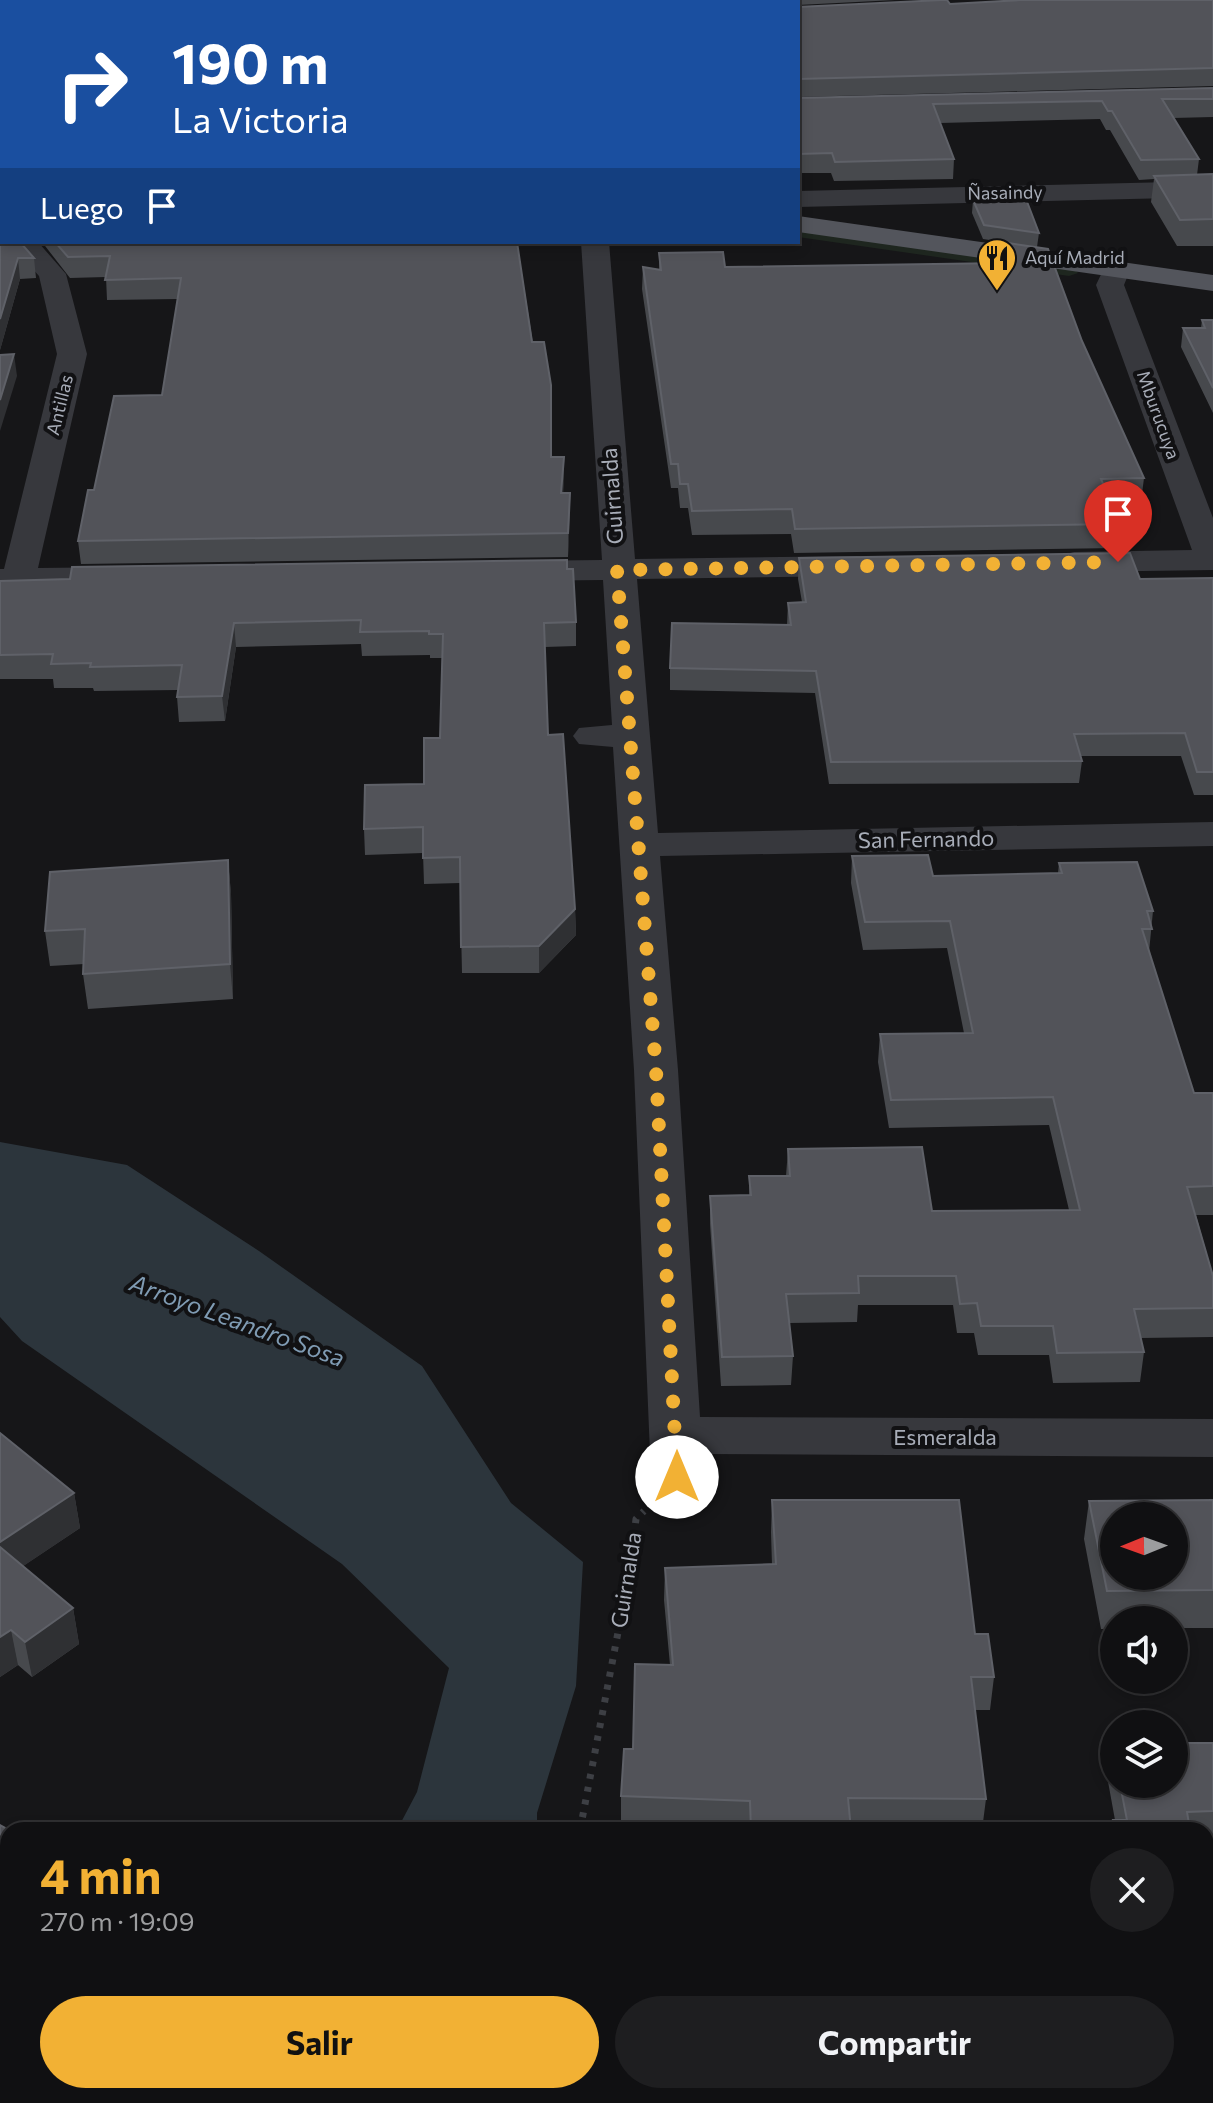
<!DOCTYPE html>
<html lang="es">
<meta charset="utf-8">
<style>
body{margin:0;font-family:Commissioner,sans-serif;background:#1e1e20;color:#f1f3f6;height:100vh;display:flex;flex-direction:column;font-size:30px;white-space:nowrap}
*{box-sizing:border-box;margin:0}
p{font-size:26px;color:#9c9d9f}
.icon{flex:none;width:44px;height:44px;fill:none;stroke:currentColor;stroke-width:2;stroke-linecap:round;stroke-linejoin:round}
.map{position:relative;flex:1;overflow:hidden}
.drawer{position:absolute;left:0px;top:1822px;width:1214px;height:282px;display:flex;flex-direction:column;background:#101012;border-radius:24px 24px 0 0;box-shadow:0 4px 12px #0003,0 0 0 2px #303032}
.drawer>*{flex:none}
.top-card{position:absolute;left:0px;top:0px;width:800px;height:244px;box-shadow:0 4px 12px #0003,0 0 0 2px #303032;background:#1a4fa0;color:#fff;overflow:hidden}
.needle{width:52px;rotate:269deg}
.tools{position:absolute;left:1100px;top:1502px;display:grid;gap:16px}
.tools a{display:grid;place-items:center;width:88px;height:88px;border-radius:50%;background:#101012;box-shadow:0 4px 12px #0003,0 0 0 2px #303032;font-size:40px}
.pin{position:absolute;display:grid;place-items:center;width:68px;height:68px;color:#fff;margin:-82px -34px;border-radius:50% 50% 50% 0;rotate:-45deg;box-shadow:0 0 8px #0007}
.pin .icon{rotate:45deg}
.me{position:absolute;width:88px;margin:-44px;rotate:0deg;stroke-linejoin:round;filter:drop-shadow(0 0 6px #0008)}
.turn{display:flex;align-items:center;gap:28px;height:168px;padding:0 40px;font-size:36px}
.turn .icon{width:104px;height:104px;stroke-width:2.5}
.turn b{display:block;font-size:56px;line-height:68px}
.then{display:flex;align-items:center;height:76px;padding:0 40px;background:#0003;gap:16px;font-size:30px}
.round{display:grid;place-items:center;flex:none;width:84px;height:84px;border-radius:42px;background:#1e1e20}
.overview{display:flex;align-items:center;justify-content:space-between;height:136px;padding:0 40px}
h1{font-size:48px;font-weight:700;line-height:60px;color:#f2b134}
.action{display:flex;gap:16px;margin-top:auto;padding:16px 40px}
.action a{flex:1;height:92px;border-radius:48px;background:#f2b134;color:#111;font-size:32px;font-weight:700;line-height:92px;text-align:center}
.action a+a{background:#1e1e20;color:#f1f3f6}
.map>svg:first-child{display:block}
.green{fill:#1e261f}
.water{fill:#2c353c}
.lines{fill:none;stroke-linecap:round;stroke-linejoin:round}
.path{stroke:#3d3f44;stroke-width:7;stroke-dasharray:5 8;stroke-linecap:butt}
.minor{fill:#37383d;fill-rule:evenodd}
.major{fill:#53555c;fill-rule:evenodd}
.wall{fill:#47494d}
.shaded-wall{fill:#2f3033}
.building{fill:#525359;stroke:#5f6168;stroke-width:2;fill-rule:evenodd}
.route{stroke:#f2b134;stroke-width:14;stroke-dasharray:0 25.2}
.labels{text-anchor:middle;stroke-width:8;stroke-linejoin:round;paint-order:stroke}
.far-street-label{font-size:18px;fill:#a8adb8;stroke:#111113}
.far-poi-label{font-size:18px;fill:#a8adb8;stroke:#111113;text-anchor:start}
.street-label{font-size:22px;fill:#a8adb8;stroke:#111113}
.water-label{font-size:24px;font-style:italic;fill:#7f9bb3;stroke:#111113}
</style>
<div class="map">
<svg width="1213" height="2103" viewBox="0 0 1213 2103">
<rect width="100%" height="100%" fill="#161618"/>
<polygon class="green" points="798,230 1076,271 1078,273 1069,276 798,237"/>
<g class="water">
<polygon points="0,1142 127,1165 259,1251 422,1366 511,1503 583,1562 576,1686 537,1813 537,1830 397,1830 417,1792 449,1668 342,1564 22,1341 0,1317"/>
<polygon points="450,2096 621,2096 626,2103 452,2103"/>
</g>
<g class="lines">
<polyline class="path" points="580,1830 630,1570 636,1519 644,1511"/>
<g class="minor">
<polygon points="2,49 2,63 0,64 0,50"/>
<polygon points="1213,181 1213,197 798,207 798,191"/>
<polygon points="9,242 38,242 66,274 87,354 38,568 130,567 142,570 147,577 142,584 130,587 0,589 0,569 4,569 57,354 39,276"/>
<polygon points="581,242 609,242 635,559 857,556 869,559 874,566 869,573 857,576 637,579 658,833 1213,822 1213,846 660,856 678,1070 700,1417 1213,1419 1213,1457 702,1454 703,1477 696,1491 677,1496 658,1491 651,1477 634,1070 613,747 579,744 573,736 579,728 612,725 603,580 514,581 502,578 497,571 502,564 514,561 602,560"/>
<polygon points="1116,262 1126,264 1130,270 1124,285 1213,518 1213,570 1074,572 1062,569 1057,562 1062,555 1074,552 1192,550 1096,285 1106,264"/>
<polygon points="93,2096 165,2096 162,2103 90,2103"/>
</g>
<g class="major">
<rect x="0" y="102" width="2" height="14"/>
<polygon points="798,216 1213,275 1213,291 798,232"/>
</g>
</g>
<g class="wall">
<polygon points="6,0 895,0 798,5 798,2 6,2"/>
<polygon points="1213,0 1213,86 798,97 798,7"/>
<polygon points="1213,88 1213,117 1173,118 1199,159 1197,175 1213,174 1213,246 1177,246 1151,202 1154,179 1139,180 1110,130 1106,130 1100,119 940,123 954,159 953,179 834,181 831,173 798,173 798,98"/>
<polygon points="973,200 1039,233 1037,247 983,239 972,213"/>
<polygon points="995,241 1082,341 1144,478 1141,502 1111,502 1120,524 1117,548 794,553 791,534 692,535 688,508 680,508 678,488 671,488 642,289 643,267 659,270 659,253 725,267 993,263"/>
<polygon points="2,242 34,258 36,278 20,279 0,350"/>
<polygon points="42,242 517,242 551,457 564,457 563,493 570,493 568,557 81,564 78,541 94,490 162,395 178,299 107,300 106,277 70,278"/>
<polygon points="1202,320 1213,320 1213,413 1181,347 1183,328 1201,328"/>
<polygon points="799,558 1140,579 1213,578 1213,795 1194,795 1181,756 1080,756 1082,761 1079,783 829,784 815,693 670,690 670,668 787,625 788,603 802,602 798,579"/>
<polygon points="567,569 576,622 576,646 545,647 548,735 575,909 576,935 539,973 462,973 460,883 424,884 423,853 365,855 364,829 424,784 440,738 442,658 430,658 430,655 362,656 361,644 236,647 225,721 179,722 177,697 178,690 94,691 93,688 54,688 53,679 0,679 0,581"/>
<polygon points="852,856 933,876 1058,873 1059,863 1153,911 1149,952 1194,1093 1213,1093 1213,1215 1196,1215 1213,1276 1213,1337 1141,1338 1144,1352 1140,1382 1053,1383 1049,1355 978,1355 974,1333 957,1333 953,1305 858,1305 857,1322 789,1323 793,1356 791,1385 721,1386 710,1224 710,1196 749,1195 749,1176 786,1176 788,1149 932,1211 1069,1210 1049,1125 889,1128 878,1062 880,1034 964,1033 947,948 863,950 851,883"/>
<polygon points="228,860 231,894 233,999 88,1009 83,974 84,964 50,966 45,931"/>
<polygon points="0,1433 74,1493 80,1528 23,1566 73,1608 79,1644 32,1677 18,1665 0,1677"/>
<polygon points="772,1500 975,1634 994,1677 990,1710 975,1710 986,1799 982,1830 651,1830 621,1829 621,1796 633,1749 670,1665 664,1600 665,1568 772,1565 771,1532"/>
<polygon points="1213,1500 1213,1628 1174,1628 1174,1620 1114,1620 1114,1629 1101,1629 1084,1539 1089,1501"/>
<polygon points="1213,1743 1213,1844 1206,1844 1206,1830 1112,1830 1113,1820 1115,1820 1107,1776 1113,1744 1114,1744 1114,1784 1174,1784"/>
<polygon points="0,1825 8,1830 8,1954 0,1964"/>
<polygon points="1206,1903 1213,1936 1213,1946 1207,1974 1206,1974"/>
<polygon points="979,2096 1206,2096 1213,2103 1116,2103 1115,2099 979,2097"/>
</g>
<g class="shaded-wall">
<polygon points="18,258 20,279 0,350 0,319"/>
<polygon points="14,354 17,376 0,431 0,400"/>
<polygon points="564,457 564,479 562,516 561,493"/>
<polygon points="570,493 570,516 568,557 568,533"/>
<polygon points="234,623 236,647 225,721 222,696"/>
<polygon points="228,860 231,894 233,999 230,964"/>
<polygon points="575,909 576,935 539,973 539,946"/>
<polygon points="74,1493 80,1528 4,1579 0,1561 0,1542"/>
<polygon points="73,1608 79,1644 32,1677 25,1642"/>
<polygon points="11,1630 18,1665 0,1677 0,1637"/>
<polygon points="1,1906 8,1940 8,1954 0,1964"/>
</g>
<g class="building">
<rect x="6" y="0" width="790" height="2"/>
<polygon points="942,0 947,0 950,4 1021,0 1213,0 1213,68 798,79 798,7"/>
<polygon points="1213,88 1213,99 1162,99 1199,159 1141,160 1112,111 1108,111 1102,101 933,104 954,159 835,162 832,153 798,154 798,98"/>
<polygon points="0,117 2,117 2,242 20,242 34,258 18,258 0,319"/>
<polygon points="1213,174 1213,219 1180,220 1154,176"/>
<polygon points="1026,199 1039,233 984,225 973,200"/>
<polygon points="995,241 1048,249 1082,341 1144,478 1101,479 1120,524 795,529 792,509 692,511 688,484 680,484 678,464 671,464 643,267 661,270 659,253 723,252 725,267 1004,263"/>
<polygon points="55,242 517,242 532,342 544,342 551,385 551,457 564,457 561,493 570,493 568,533 78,541 88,490 94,490 114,396 162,395 181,278 105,280 110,256 68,257"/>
<polygon points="1202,320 1213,320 1213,388 1183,328 1205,328"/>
<polygon points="14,354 0,400 0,355"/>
<polygon points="1130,553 1140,579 1213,578 1213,772 1197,772 1185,733 1074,734 1082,761 831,762 816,671 670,668 672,623 791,625 788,603 806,602 799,558"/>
<polygon points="567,560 567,569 573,569 576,622 544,623 548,735 563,734 575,909 539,946 461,947 460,857 423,858 423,827 364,829 365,785 424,784 424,738 440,738 443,634 429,634 429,631 360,632 361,620 234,623 222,696 177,697 182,665 90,667 91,663 51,664 53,654 0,655 0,581 70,579 72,567"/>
<polygon points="928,855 933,876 1062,873 1059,863 1137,862 1153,911 1147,911 1152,929 1142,929 1194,1093 1213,1093 1213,1186 1187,1187 1213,1276 1213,1308 1134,1309 1144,1352 1057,1353 1053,1326 981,1326 977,1303 960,1304 956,1276 858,1276 859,1293 786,1294 793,1356 722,1357 710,1196 751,1195 749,1176 790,1176 788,1149 922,1147 932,1211 1080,1210 1053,1097 891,1100 880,1034 973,1033 950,921 865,922 852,856"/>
<polygon points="228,860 230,964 83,974 85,929 45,931 50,872"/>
<polygon points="0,1433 74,1493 0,1542"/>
<polygon points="772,1500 959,1500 975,1634 988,1634 994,1677 971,1677 986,1799 848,1798 851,1830 751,1830 750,1801 621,1796 624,1749 633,1749 635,1664 673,1665 665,1568 776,1564"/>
<path d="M1213,1500V1590L1107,1591L1089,1501ZM1114,1516H1174V1576H1114Z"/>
<polygon points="0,1547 73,1608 25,1642 11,1630 0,1637"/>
<polygon points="1174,1743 1213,1743 1213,1811 1187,1812 1190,1830 1115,1830 1113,1820 1127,1820 1120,1784 1174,1784"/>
<polygon points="0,1825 9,1830 8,1830 8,1907 6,1909 1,1906 0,1907"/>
<polygon points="1206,1903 1213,1936 1213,1941 1206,1942"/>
<polygon points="1206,2029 1213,2029 1213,2103 1128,2103 1127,2096 1206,2096"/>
</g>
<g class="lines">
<polyline class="route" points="677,1477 656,1070 617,570 1118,562"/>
</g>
<defs>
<symbol id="restaurant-pin" viewBox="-11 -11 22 30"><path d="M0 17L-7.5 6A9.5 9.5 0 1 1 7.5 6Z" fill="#f2b134" stroke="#111113"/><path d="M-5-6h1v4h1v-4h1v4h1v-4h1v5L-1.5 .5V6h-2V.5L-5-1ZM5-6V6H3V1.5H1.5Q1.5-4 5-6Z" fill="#111"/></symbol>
</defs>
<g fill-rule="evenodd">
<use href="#restaurant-pin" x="975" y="236" width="44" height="60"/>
</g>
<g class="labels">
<g class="far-street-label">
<text transform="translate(1005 193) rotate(-1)" y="6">Ñasaindy</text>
<text transform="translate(60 405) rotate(-76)" y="6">Antillas</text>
<text transform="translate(1158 415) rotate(70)" y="6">Mburucuya</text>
</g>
<g class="far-poi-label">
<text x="1025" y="264">Aquí Madrid</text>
</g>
<g class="street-label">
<text transform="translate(612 496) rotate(-94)" y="8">Guirnalda</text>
<text transform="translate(926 839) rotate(-1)" y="8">San Fernando</text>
<text x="945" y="1445">Esmeralda</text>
<text transform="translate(626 1580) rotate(-81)" y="8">Guirnalda</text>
</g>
<g class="water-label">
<text transform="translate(237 1321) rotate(20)" y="8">Arroyo Leandro Sosa</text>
</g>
</g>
</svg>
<div class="tools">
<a><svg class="needle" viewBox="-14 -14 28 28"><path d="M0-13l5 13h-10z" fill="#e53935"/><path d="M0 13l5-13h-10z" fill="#9c9d9f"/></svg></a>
<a><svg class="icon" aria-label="sound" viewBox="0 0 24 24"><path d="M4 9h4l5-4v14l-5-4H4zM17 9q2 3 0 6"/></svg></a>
<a><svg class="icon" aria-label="layers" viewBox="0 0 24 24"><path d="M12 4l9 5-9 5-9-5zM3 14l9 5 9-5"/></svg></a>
</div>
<div class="pin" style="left:1118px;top:562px;background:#d93025"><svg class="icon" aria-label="arrive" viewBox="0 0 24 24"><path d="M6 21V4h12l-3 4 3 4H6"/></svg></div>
<svg class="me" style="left:677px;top:1477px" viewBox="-20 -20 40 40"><circle r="19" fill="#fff"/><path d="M0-13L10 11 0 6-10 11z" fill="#f2b134"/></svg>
<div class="top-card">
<div class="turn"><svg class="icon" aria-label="right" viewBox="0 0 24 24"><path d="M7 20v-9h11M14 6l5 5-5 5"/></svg><div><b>190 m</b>La Victoria</div></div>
<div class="then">Luego<svg class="icon" aria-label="arrive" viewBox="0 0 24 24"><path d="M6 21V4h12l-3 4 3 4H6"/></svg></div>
</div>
<section class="drawer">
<div class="overview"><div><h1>4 min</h1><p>270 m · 19:09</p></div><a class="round"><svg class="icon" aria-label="close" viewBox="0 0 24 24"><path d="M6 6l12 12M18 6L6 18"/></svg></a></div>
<div class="action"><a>Salir</a><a>Compartir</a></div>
</section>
</div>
